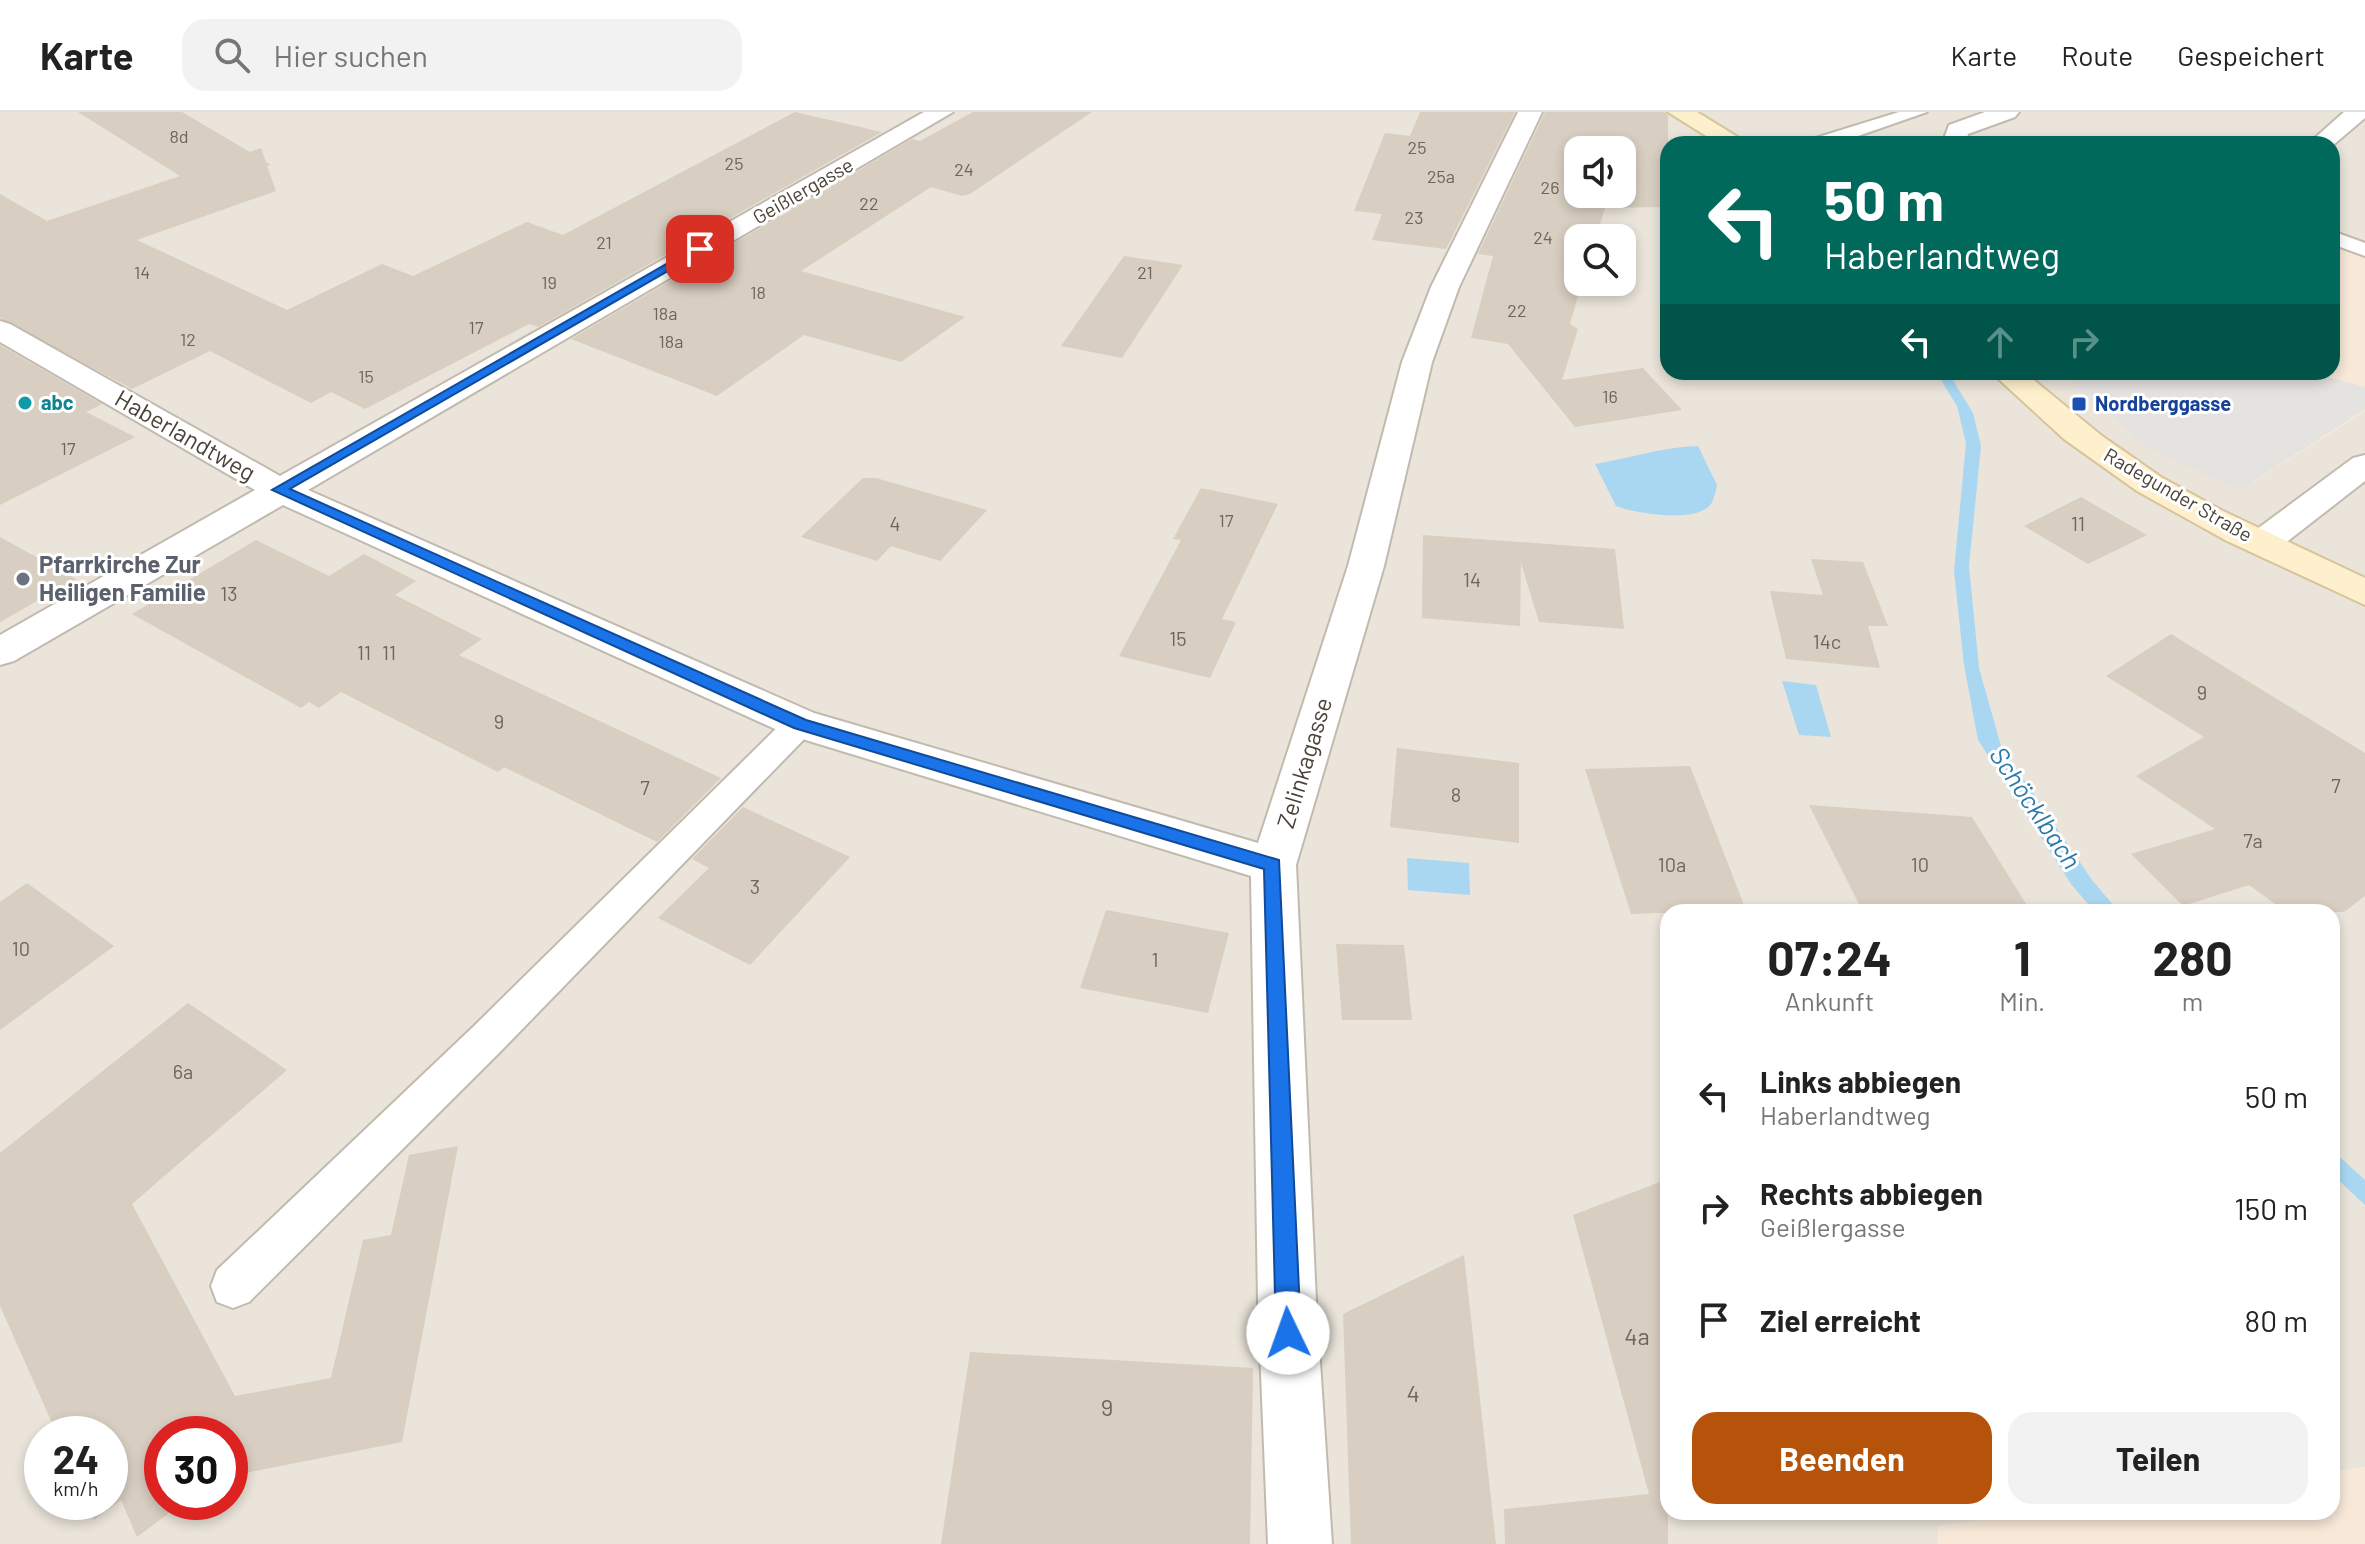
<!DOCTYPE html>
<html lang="de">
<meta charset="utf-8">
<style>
body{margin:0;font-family:Barlow,sans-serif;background:#f2f2f2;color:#222;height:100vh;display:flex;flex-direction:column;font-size:30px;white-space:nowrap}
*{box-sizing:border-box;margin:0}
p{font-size:26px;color:#767676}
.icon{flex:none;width:44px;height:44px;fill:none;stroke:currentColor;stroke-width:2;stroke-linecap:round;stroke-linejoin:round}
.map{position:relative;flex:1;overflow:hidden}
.sheet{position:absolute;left:1660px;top:792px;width:680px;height:616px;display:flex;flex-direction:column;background:#fff;border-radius:24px;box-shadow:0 4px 12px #0003}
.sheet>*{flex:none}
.guide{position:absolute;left:1660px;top:24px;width:680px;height:244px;border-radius:24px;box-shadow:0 4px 12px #0003;background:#00695c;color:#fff;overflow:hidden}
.buttons{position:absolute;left:1564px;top:24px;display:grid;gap:16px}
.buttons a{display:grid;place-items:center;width:72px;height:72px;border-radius:16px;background:#fff;box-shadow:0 4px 12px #0003;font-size:40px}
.speed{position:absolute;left:24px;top:1304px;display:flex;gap:16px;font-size:40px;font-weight:700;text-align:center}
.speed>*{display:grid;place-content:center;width:104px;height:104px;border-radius:50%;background:#fff;box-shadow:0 4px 12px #0003;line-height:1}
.speed small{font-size:20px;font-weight:400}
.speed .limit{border:12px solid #d22;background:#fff;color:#111}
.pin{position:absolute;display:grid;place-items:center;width:68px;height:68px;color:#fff;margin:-34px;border-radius:16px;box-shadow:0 4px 12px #0006}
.me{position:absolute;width:88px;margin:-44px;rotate:357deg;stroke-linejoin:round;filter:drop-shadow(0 0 6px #0008)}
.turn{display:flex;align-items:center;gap:28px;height:168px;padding:0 32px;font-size:36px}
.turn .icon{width:104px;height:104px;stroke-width:2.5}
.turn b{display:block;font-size:56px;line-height:68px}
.lanes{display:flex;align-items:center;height:76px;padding:0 32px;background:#0003;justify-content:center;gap:40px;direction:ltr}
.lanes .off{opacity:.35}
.eta{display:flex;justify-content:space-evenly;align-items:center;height:136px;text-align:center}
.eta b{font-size:48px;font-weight:700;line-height:56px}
.cta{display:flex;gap:16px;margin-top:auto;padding:16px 32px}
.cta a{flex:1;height:92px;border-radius:24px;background:#b45309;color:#fff;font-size:32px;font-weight:700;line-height:92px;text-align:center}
.cta a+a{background:#f2f2f2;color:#222}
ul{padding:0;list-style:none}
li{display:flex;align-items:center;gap:24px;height:112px;padding:0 32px}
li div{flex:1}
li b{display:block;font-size:30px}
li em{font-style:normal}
header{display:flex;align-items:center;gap:48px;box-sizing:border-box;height:112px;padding:0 40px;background:#fff;border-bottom:2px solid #e0e0e0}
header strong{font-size:38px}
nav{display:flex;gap:44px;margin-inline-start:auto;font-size:28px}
.search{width:560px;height:72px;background:#f2f2f2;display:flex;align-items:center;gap:20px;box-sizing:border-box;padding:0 28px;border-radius:24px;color:#767676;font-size:30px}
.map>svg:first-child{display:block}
.residential{fill:#eae4da;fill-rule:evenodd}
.commercial{fill:#f7e8d8}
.parking{fill:#e5e3e0}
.water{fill:#a9d7f2}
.building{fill:#d8cec1;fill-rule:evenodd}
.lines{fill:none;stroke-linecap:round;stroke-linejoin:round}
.lane-casing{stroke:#c2baae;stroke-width:4}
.street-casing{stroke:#c2baae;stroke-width:4}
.secondary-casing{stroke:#d6c49b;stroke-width:4}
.lane{fill:#fff;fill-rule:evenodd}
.street{fill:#fff;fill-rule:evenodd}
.secondary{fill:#fff0cd;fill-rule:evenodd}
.route{fill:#1a73e8;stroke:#114b97;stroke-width:2}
.culture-dot{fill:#0f9aa8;stroke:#fff;stroke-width:3}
.transit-dot{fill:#1a4fb4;stroke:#fff;stroke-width:3}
.worship-dot{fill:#6b7280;stroke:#fff;stroke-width:3}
.labels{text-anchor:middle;stroke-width:6;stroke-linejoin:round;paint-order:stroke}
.far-number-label{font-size:18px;fill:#6e665b}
.far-street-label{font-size:20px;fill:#4b4339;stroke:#fff}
.far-culture-label{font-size:20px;font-weight:bold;fill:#0d838f;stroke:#fff;text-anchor:start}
.far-transit-label{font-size:20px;font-weight:bold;fill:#164399;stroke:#fff;text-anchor:start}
.number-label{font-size:20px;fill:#6e665b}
.street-label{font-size:24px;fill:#4b4339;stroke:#fff}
.worship-label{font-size:24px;font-weight:bold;fill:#5b616d;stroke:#fff;text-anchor:start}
.near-number-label{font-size:24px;fill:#6e665b}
.water-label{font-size:26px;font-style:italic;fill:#2c7aa9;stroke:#fff}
</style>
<header>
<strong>Karte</strong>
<div class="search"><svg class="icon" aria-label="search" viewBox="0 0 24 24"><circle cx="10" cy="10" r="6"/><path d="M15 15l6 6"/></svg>Hier suchen</div>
<nav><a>Karte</a><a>Route</a><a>Gespeichert</a></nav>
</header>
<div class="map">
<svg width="2365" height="1432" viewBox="0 0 2365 1432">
<rect width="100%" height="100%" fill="#f6f2ec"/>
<path class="residential" d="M0,0H2365V142L2332,130V32H1668V260H2059L2239,379L2365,299V1355L2332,1360V800H1668V1400H2038L1938,1414V1432H0ZM1578,38H1622V82H1578ZM1578,126H1622V170H1578ZM42,1322H110V1390H42ZM162,1322H230V1390H162Z"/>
<g class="commercial">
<polygon points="2332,130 2365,142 2365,299 2239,379 2148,336 2059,260 2332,260"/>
<polygon points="2365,1355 2365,1432 1938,1432 1938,1414 2038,1400 2332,1400 2332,1360"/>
</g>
<polygon class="parking" points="2059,260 2309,260 2365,275 2365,297 2239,379 2148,336"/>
<g class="water">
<polygon points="1936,260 1948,260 1973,301 1981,334 1969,454 1979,556 2001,634 2092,768 2119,800 2095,800 2071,772 1978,628 1964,553 1954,459 1966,331 1957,294"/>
<path d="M1698,334L1717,373C1716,378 1714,387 1711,392C1698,411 1636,402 1616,394L1595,352C1632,346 1661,335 1698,334Z"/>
<polygon points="1782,569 1816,573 1831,625 1799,623"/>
<polygon points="1407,746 1469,751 1470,783 1408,778"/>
<polygon points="2332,1038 2365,1068 2365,1093 2332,1062"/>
</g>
<g class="building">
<polygon points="78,0 182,0 250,40 261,36 266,50 271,53 267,54 276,79 137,128 287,198 382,152 413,164 527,110 563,123 795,0 882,20 538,215 529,212 365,297 331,280 311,291 210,239 132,277 0,206 0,82 47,109 180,64"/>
<polygon points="973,0 1092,0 970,82 962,84 931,75 801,159 965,205 901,250 804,223 717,284 571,227 912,27 920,29"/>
<polygon points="1420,0 1515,0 1446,137 1372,128 1382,102 1354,99 1385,21 1410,24"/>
<path d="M1545,0H1665L1668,4V95L1605,96L1596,126H1578V170H1582L1570,212L1578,217L1562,268L1643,256L1682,298L1575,315L1508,232L1471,226L1493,144L1478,142ZM1578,38H1622V82H1578Z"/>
<polygon points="1124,144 1183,153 1122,246 1061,234"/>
<polygon points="0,233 102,292 86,300 135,325 0,393"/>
<polygon points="863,366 876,366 987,398 940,449 891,434 877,449 801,425"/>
<polygon points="1201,376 1278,392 1222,507 1236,510 1210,566 1119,544 1181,428 1173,427"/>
<polygon points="2081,385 2147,423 2088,452 2024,414"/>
<polygon points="1423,423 1615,437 1624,517 1539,510 1521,451 1520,514 1422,506"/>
<polygon points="0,425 76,467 0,510"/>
<polygon points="256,428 329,464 364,442 416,469 395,483 482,527 459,543 721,666 657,730 504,655 498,660 341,580 319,596 309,590 301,596 132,502"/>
<polygon points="1811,447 1863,450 1888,514 1868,514 1880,556 1786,547 1770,479 1823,483"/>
<polygon points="2171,522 2365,641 2365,784 2344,800 2286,800 2249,773 2183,794 2131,742 2215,717 2136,664 2204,625 2106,564"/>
<polygon points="1397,636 1519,651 1519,731 1390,715"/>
<polygon points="1690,654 1746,798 1631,802 1585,657"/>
<polygon points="1809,693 1972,705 2031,800 1863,800"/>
<polygon points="743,695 850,745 750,853 658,806 709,756 692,747"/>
<polygon points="27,771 114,834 0,918 0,790"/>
<polygon points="1106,798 1229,821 1208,901 1080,876"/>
<polygon points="1336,832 1404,833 1412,908 1342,908"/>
<polygon points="188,891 287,958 132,1092 235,1284 331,1266 363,1128 391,1123 409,1043 458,1034 402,1330 230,1364 230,1322 162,1322 162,1390 184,1390 137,1425 121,1388 94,1408 87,1390 110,1390 110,1322 57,1322 0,1194 0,1041"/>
<polygon points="1668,1067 1668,1432 1505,1432 1504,1397 1649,1382 1573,1103"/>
<polygon points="1464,1143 1496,1432 1351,1432 1343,1202"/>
<polygon points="970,1240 1253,1256 1250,1432 941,1432"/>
</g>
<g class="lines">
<defs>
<g id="lane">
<polygon points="1899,0 1927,0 1835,32 1807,32 1809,28"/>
<polygon points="2332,119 2365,131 2365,144 2332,132"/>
<polygon points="800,601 811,604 816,612 811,620 500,940 249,1190 233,1196 217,1190 211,1174 217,1158 472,916 789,604"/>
</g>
<g id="street">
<polygon points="924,0 953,0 308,378 814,601 1258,731 1348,454 1402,250 1431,175 1518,0 1542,0 1459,175 1432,250 1384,454 1296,753 1316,1189 1332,1432 1268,1432 1258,1189 1251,764 786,622 283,393 14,549 0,553 0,523 255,378 0,230 0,209 10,212 280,364"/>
<polygon points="1985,0 2019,0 2015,5 1968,22 1966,32 1942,32 1949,13"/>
<polygon points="2344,0 2365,0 2365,6 2332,34 2308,32"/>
<polygon points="2365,343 2365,369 2275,439 2262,442 2249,439 2244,431 2249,423 2353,346"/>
</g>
<g id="secondary">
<polygon points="1668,0 1697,0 1749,32 1719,32"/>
<polygon points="1991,260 2024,260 2102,324 2161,365 2221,398 2365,466 2365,493 2227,429 2137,379 2064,327"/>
</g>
</defs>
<use href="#lane" class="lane-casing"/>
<use href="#street" class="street-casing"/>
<use href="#secondary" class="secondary-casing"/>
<use href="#lane" class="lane"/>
<use href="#street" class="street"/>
<use href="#secondary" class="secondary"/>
</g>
<polygon class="route" points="696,135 706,137 290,377 806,608 1279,748 1301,1221 1297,1229 1288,1233 1280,1229 1276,1221 1264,757 794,616 272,378"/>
<circle class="culture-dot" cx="25" cy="291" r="8"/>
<rect class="transit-dot" x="2071" y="284" width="16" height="16" rx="4"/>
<circle class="worship-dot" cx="23" cy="467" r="8"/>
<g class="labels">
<g class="far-number-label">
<text x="179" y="31">8d</text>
<text x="1417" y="42">25</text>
<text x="734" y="58">25</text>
<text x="964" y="64">24</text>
<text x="1441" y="71">25a</text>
<text x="1550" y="82">26</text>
<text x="869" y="98">22</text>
<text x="1414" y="112">23</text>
<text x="1543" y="132">24</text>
<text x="604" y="137">21</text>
<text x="142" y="167">14</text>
<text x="1145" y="167">21</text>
<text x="549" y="177">19</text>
<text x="758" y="187">18</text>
<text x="1517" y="205">22</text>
<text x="665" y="208">18a</text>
<text x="476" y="222">17</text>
<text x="188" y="234">12</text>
<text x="671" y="236">18a</text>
<text x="366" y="271">15</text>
<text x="1610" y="291">16</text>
<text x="68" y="343">17</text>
<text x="1226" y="415">17</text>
</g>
<g class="far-street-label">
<text transform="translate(803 79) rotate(-30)" y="7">Geißlergasse</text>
<text transform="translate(2178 383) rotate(30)" y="7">Radegunder Straße</text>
</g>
<g class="far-culture-label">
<text x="41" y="298">abc</text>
</g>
<g class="far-transit-label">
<text x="2095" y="299">Nordberggasse</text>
</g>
<g class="number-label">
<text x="895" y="419">4</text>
<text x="2078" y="419">11</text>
<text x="1472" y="475">14</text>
<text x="229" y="489">13</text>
<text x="1178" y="534">15</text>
<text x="1827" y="537">14c</text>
<text x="364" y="548">11</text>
<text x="389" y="548">11</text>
<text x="2202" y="588">9</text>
<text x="499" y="617">9</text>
<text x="2336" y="681">7</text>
<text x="645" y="683">7</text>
<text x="1456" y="690">8</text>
<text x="2253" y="736">7a</text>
<text x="1672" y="760">10a</text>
<text x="1920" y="760">10</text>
<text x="755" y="782">3</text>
<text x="21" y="844">10</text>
<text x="1155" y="855">1</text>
<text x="183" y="967">6a</text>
</g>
<g class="street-label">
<text transform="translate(185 324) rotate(30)" y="8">Haberlandtweg</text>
<text transform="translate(1305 651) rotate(-73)" y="8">Zelinkagasse</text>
</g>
<g class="worship-label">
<text x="39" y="461">Pfarrkirche Zur<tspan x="39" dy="28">Heiligen Familie</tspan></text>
</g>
<g class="near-number-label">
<text x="1637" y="1233">4a</text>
<text x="1413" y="1290">4</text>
<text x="1107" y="1304">9</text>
</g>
<g class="water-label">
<text transform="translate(2035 696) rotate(56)" y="9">Schöcklbach</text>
</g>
</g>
</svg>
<div class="buttons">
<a><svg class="icon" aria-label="sound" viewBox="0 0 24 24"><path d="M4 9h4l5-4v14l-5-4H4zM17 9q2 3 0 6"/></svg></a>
<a><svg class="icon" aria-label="search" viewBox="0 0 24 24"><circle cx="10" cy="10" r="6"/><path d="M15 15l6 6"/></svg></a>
</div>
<div class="speed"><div>24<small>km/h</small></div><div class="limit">30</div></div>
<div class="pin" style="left:700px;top:137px;background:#d93025"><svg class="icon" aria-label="arrive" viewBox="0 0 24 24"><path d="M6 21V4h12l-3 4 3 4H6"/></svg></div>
<svg class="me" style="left:1288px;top:1221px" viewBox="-20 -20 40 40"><circle r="19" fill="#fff"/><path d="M0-13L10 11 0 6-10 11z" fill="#1a73e8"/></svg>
<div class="guide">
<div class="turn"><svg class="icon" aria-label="left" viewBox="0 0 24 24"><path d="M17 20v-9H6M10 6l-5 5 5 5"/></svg><div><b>50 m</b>Haberlandtweg</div></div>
<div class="lanes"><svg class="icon" aria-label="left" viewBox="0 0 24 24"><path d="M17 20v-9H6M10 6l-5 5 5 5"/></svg><svg class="icon off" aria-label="ahead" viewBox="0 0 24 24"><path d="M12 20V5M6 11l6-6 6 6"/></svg><svg class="icon off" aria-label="right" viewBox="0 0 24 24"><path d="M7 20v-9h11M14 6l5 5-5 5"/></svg></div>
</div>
<section class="sheet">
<div class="eta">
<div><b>07:24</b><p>Ankunft</p></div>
<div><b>1</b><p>Min.</p></div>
<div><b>280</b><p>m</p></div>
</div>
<ul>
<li><svg class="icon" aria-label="left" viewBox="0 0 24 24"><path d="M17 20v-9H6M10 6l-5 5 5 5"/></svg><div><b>Links abbiegen</b><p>Haberlandtweg</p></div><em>50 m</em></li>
<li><svg class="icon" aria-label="right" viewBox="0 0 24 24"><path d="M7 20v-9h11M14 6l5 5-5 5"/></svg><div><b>Rechts abbiegen</b><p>Geißlergasse</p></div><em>150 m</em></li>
<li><svg class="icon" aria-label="arrive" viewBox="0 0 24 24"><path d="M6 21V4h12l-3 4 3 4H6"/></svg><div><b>Ziel erreicht</b></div><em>80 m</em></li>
</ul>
<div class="cta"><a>Beenden</a><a>Teilen</a></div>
</section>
</div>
